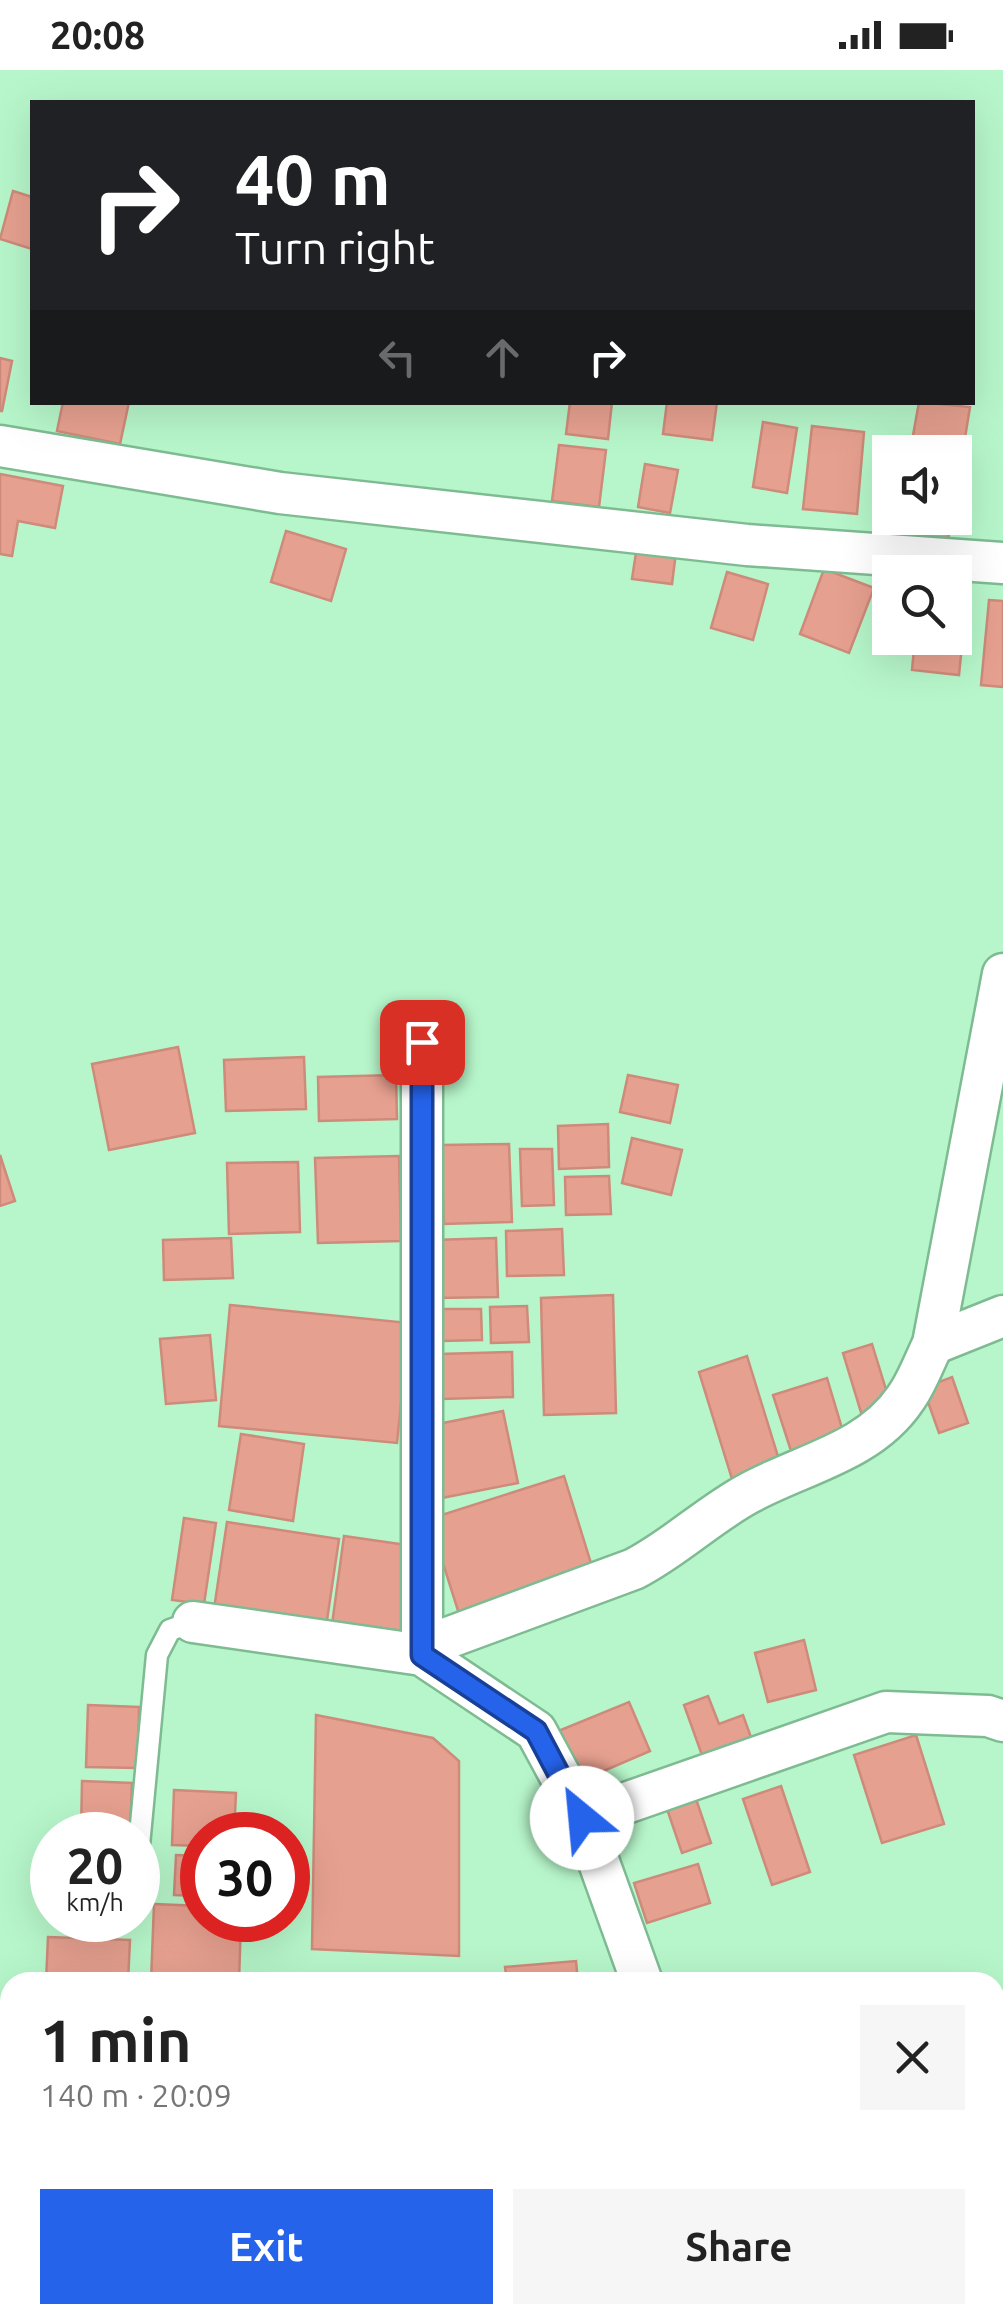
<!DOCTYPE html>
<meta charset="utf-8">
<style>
body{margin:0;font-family:Ubuntu,sans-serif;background:#f6f6f6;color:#222;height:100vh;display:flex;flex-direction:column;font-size:38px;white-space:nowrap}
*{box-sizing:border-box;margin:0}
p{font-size:32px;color:#767676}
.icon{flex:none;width:55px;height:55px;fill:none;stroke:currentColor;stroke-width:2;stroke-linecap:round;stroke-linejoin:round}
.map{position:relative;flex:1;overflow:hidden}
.sheet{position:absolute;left:0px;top:1902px;width:1005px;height:352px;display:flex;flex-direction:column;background:#fff;border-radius:30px 30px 0 0;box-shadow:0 10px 40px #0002}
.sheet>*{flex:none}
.hud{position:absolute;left:30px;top:30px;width:945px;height:305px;border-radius:0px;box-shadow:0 10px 40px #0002;background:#202124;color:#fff;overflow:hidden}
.tools{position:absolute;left:872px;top:365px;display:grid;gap:20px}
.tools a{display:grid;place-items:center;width:100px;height:100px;border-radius:0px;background:#fff;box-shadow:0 10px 40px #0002;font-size:50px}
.speed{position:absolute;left:30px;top:1742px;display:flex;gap:20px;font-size:50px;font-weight:700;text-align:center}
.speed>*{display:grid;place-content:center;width:130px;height:130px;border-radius:50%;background:#fff;box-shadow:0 10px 40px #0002;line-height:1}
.speed small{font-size:25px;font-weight:400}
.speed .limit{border:15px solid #d22;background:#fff;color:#111}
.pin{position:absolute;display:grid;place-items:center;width:85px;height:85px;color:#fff;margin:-42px;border-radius:20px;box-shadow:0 5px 15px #0006}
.me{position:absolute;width:110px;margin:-55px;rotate:332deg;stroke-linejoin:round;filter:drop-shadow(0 0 8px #0008)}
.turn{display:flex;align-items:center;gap:35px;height:210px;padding:0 40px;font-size:45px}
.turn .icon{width:130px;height:130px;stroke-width:2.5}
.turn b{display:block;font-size:70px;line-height:85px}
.lanes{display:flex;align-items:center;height:95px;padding:0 40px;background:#0003;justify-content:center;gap:50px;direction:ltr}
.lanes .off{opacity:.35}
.round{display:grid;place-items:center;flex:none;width:105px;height:105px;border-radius:0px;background:#f6f6f6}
.overview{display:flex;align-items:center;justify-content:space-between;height:170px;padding:0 40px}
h1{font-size:60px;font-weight:700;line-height:75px}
.cta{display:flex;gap:20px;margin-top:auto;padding:20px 40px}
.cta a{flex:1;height:115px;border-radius:0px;background:#2563eb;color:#fff;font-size:40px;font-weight:700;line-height:115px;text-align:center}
.cta a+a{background:#f6f6f6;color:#222}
.status{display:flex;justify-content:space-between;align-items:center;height:70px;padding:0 50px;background:#fff;direction:ltr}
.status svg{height:28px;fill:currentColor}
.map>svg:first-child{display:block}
.building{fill:#e6a08f;stroke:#ce8a7a;stroke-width:2.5}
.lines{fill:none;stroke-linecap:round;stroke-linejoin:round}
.lane-casing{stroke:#7ebb92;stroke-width:25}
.street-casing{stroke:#7ebb92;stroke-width:45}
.lane{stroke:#fff;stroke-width:20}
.street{stroke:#fff;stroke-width:40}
.route-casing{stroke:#184099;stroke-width:25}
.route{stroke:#2563eb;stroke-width:18}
</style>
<div class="status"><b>20:08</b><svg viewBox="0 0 49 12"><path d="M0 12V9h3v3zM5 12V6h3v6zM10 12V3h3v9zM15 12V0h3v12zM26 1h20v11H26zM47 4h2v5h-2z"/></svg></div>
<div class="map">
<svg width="1003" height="2253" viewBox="0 0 1003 2253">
<rect width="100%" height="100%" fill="#b7f6ca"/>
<g class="building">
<polygon points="13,121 32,127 32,179 0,169"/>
<polygon points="0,288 12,291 2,341 0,341"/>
<polygon points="63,332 129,332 120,374 57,361"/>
<polygon points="570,332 612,332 608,369 566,364"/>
<polygon points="667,332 717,332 712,370 663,364"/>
<polygon points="919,332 970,337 963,380 912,371"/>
<polygon points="763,352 797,358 787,423 753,417"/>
<polygon points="812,356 864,362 857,444 803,439"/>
<polygon points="559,375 606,380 599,437 552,431"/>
<polygon points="645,394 678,400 670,443 638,437"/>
<polygon points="0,404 63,416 55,458 18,451 12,486 0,484"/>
<polygon points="909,448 951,448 946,485 905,478"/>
<polygon points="286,461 346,479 331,531 271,512"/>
<polygon points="637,476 676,482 672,514 632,509"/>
<polygon points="824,499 874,518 849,583 800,564"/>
<polygon points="727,502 768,514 753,570 711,558"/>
<polygon points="955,525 967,526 959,605 912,600 915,568 955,568"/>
<polygon points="989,530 1003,531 1003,617 981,615"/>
<polygon points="178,977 195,1063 109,1080 92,994"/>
<polygon points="304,987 306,1039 226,1041 224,990"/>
<polygon points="396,1005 397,1049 319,1051 318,1007"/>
<polygon points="628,1005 678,1015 670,1053 620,1042"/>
<polygon points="608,1054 609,1097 559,1099 558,1056"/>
<polygon points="632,1068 682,1080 671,1125 622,1113"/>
<polygon points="509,1074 512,1152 444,1154 441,1075"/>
<polygon points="520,1079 552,1079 554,1135 522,1136"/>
<polygon points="0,1085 15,1131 0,1136"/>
<polygon points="399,1086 401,1171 318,1173 315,1088"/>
<polygon points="298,1092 300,1162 229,1164 227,1093"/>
<polygon points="609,1106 611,1144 566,1145 565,1107"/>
<polygon points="562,1159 564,1205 507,1206 506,1161"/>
<polygon points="231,1168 233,1208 164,1210 163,1170"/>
<polygon points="496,1168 498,1227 436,1228 434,1170"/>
<polygon points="613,1225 616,1343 544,1345 541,1228"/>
<polygon points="230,1235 409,1253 397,1373 219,1356"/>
<polygon points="527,1236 529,1272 491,1273 490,1237"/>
<polygon points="441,1239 481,1239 482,1270 442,1271"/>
<polygon points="210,1265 216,1330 166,1334 160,1269"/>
<polygon points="872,1274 892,1339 863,1349 843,1283"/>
<polygon points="512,1282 513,1327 441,1329 440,1284"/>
<polygon points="747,1286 780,1393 732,1409 699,1302"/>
<polygon points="952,1307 968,1353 939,1363 923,1318"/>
<polygon points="827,1308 844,1365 791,1381 773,1325"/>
<polygon points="503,1341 518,1413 442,1428 428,1356"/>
<polygon points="241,1364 304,1374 293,1451 229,1440"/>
<polygon points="564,1406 594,1503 460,1547 429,1449"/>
<polygon points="184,1448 216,1453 204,1534 172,1530"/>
<polygon points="227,1452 339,1469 326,1557 214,1539"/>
<polygon points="344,1466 414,1476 401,1571 331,1562"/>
<polygon points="804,1570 816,1620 768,1632 755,1583"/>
<polygon points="708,1626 719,1654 743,1645 752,1670 703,1688 684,1635"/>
<polygon points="629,1632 650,1681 578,1712 556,1662"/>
<polygon points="88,1635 139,1637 138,1698 86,1697"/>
<polygon points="316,1645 433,1668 459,1691 459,1886 312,1879"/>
<polygon points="916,1665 944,1754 882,1773 854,1685"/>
<polygon points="82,1711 132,1713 130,1765 81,1765"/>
<polygon points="781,1716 810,1802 772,1815 743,1729"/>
<polygon points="174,1720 236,1723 234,1765 202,1765 202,1776 172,1775"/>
<polygon points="695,1726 711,1773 682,1783 666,1736"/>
<polygon points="176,1785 202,1786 202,1826 174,1825"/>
<polygon points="698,1794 710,1833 647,1853 634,1813"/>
<polygon points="154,1834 202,1836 202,1850 241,1850 239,1912 151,1912"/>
<polygon points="48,1867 130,1870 128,1912 46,1912"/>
<polygon points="576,1891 578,1912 507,1912 505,1897"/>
<polygon points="0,2205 10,2208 10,2245 42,2245 40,2253 0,2252"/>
<polygon points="1003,2227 1003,2253 978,2253 975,2245 995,2245 995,2230"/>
<polygon points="452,2245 603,2245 606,2253 455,2253"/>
<polygon points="610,2245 741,2245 744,2253 613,2253"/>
</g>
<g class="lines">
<defs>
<polyline id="lane" points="138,1786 157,1585 170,1560 193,1552"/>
<g id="street">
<polyline points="0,376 280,423 747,475 1003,493"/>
<polyline points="933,1274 1003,1246"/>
<polyline points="193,1552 422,1585 536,1661 583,1748 642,1912"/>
<path d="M422,1585L442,1570L634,1499C675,1478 708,1445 749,1423C802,1394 869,1382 905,1329C917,1313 924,1292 933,1274L1003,904"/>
<polyline points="422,1585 422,972"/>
<polyline points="583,1748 886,1642 988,1646 1003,1651"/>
<polyline points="0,2111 10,2101"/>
<polyline points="798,2245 802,2253"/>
</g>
</defs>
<use href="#lane" class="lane-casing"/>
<use href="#street" class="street-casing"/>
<use href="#lane" class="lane"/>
<use href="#street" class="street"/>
</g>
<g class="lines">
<defs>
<polyline id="route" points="422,972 422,1585 536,1661 582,1748"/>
</defs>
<use href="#route" class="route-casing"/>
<use href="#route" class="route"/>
</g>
</svg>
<div class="tools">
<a><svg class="icon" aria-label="sound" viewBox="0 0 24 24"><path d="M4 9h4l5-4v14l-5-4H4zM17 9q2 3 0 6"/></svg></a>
<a><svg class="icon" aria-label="search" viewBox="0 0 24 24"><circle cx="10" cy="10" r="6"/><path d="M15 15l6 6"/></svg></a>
</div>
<div class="speed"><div>20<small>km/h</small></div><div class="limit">30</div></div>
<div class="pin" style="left:422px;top:972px;background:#d93025"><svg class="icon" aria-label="arrive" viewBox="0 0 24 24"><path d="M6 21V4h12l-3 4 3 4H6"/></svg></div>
<svg class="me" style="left:582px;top:1748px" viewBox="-20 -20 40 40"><circle r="19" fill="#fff"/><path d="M0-13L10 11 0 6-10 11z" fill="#2563eb"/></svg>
<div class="hud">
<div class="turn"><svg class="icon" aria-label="right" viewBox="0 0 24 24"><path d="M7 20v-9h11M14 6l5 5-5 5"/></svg><div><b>40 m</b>Turn right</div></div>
<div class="lanes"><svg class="icon off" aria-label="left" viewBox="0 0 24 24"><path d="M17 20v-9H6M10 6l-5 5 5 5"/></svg><svg class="icon off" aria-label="ahead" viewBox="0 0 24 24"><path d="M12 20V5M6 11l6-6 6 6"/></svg><svg class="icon" aria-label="right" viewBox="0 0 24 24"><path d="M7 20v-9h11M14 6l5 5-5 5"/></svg></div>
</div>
<section class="sheet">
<div class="overview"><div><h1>1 min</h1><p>140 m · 20:09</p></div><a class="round"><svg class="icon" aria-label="close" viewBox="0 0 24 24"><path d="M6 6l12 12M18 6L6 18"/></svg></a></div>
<div class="cta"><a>Exit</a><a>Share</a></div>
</section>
</div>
